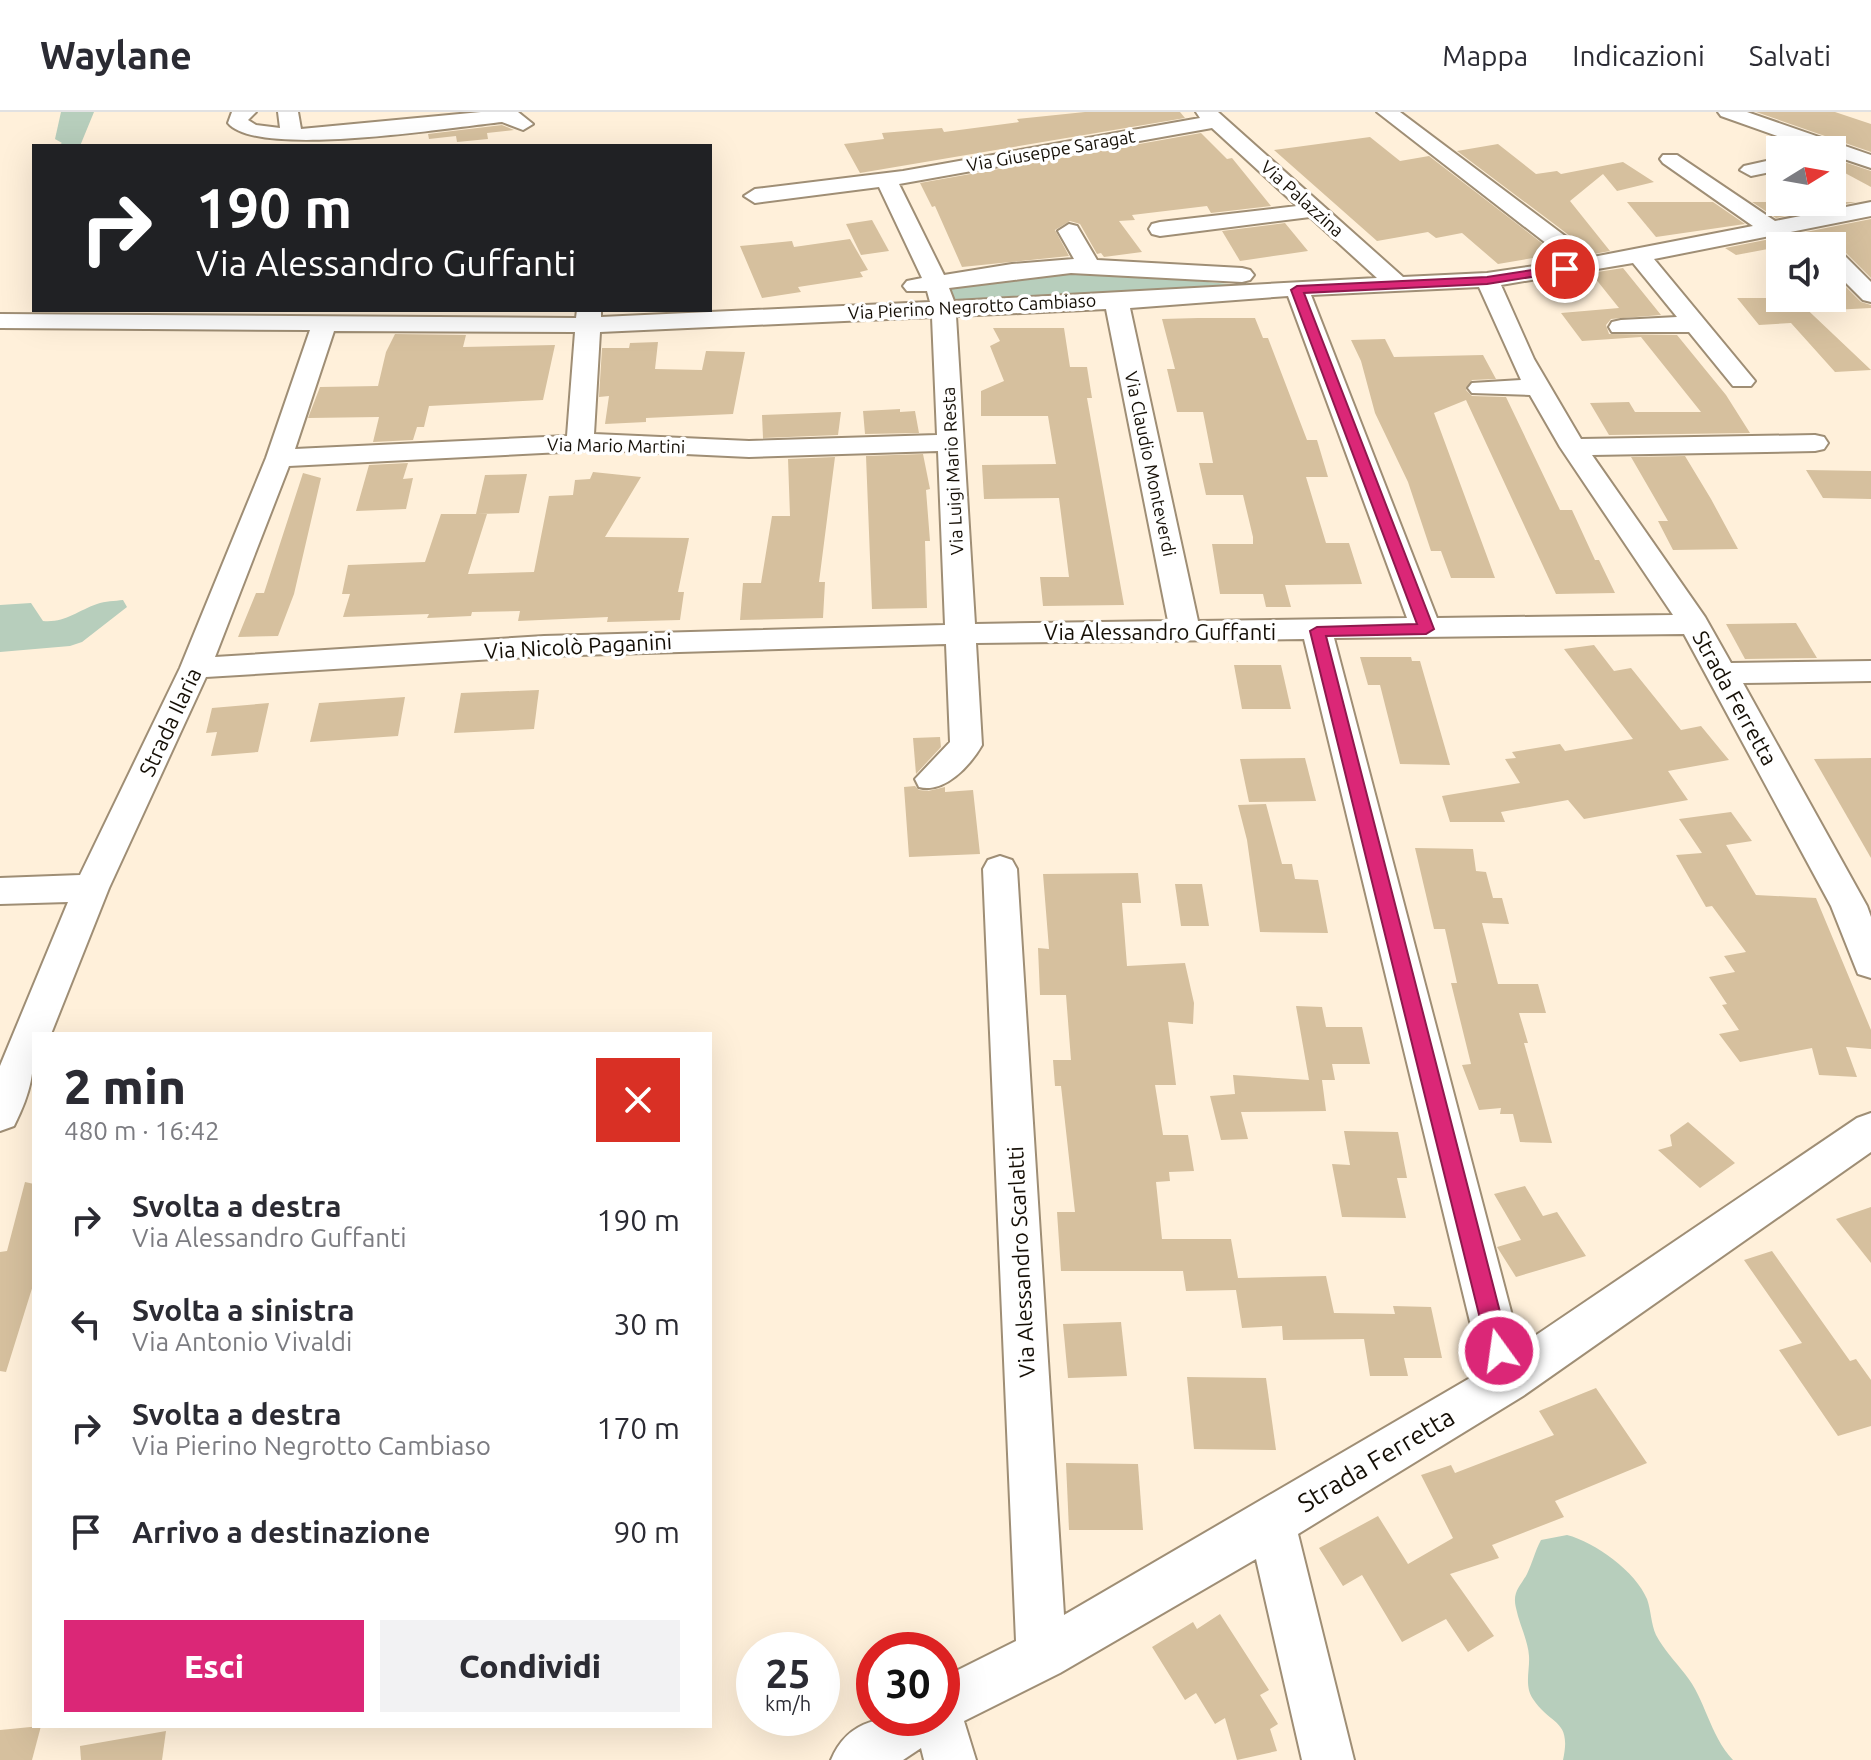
<!DOCTYPE html>
<html lang="it">
<meta charset="utf-8">
<style>
body{margin:0;font-family:Ubuntu,sans-serif;background:#f2f2f3;color:#2b2b33;height:100vh;display:flex;flex-direction:column;font-size:30px;white-space:nowrap}
*{box-sizing:border-box;margin:0}
p{font-size:26px;color:#7c7c81}
.icon{flex:none;width:44px;height:44px;fill:none;stroke:currentColor;stroke-width:2;stroke-linecap:round;stroke-linejoin:round}
.map{position:relative;flex:1;overflow:hidden}
.side{position:absolute;left:32px;top:920px;width:680px;height:696px;display:flex;flex-direction:column;background:#fff;border-radius:0px;box-shadow:0 8px 32px #0002}
.side>*{flex:none}
.banner{position:absolute;left:32px;top:32px;width:680px;height:168px;border-radius:0px;box-shadow:0 8px 32px #0002;background:#202124;color:#fff;overflow:hidden}
.needle{width:52px;rotate:79deg}
.buttons{position:absolute;left:1766px;top:24px;display:grid;gap:16px}
.buttons a{display:grid;place-items:center;width:80px;height:80px;border-radius:0px;background:#fff;box-shadow:0 8px 32px #0002;font-size:40px}
.speed{position:absolute;left:736px;top:1520px;display:flex;gap:16px;font-size:40px;font-weight:700;text-align:center}
.speed>*{display:grid;place-content:center;width:104px;height:104px;border-radius:50%;background:#fff;box-shadow:0 8px 32px #0002;line-height:1}
.speed small{font-size:20px;font-weight:400}
.speed .limit{border:12px solid #d22;background:#fff;color:#111}
.pin{position:absolute;display:grid;place-items:center;width:68px;height:68px;color:#fff;margin:-34px;border:4px solid #fff;border-radius:50%;box-shadow:0 2px 8px #0007}
.me{position:absolute;width:88px;margin:-44px;rotate:346deg;stroke-linejoin:round;filter:drop-shadow(0 0 6px #0008)}
.turn{display:flex;align-items:center;gap:28px;height:168px;padding:0 32px;font-size:36px}
.turn .icon{width:104px;height:104px;stroke-width:2.5}
.turn b{display:block;font-size:56px;line-height:68px}
.round{display:grid;place-items:center;flex:none;width:84px;height:84px;border-radius:0px;background:#f2f2f3}
.head{display:flex;align-items:center;justify-content:space-between;height:136px;padding:0 32px}
h1{font-size:48px;font-weight:800;line-height:60px}
.button{display:flex;gap:16px;margin-top:auto;padding:16px 32px}
.button a{flex:1;height:92px;border-radius:0px;background:#db2777;color:#fff;font-size:32px;font-weight:800;line-height:92px;text-align:center}
.button a+a{background:#f2f2f3;color:#2b2b33}
ul{padding:0;list-style:none}
li{display:flex;align-items:center;gap:24px;height:104px;padding:0 32px}
li div{flex:1}
li b{display:block;font-size:30px}
li em{font-style:normal}
header{display:flex;align-items:center;gap:48px;box-sizing:border-box;height:112px;padding:0 40px;background:#fff;border-bottom:2px solid #e1e1e2}
header strong{font-size:38px}
nav{display:flex;gap:44px;margin-inline-start:auto;font-size:28px}
.map>svg:first-child{display:block}
.green{fill:#b7cebc}
.building{fill:#d6c09e}
.lines{fill:none;stroke-linecap:round;stroke-linejoin:round}
.minor-casing{stroke:#9f8e75;stroke-width:4}
.minor{fill:#fff;fill-rule:evenodd}
.route{fill:#db2777;stroke:#8e194d;stroke-width:2}
.labels{text-anchor:middle;stroke-width:7;stroke-linejoin:round;paint-order:stroke}
.far-street-label{font-size:18px;fill:#150f06;stroke:#fff}
.street-label{font-size:22px;fill:#150f06;stroke:#fff}
.near-street-label{font-size:26px;fill:#150f06;stroke:#fff}
</style>
<header>
<strong>Waylane</strong>
<nav><a>Mappa</a><a>Indicazioni</a><a>Salvati</a></nav>
</header>
<div class="map">
<svg width="1871" height="1648" viewBox="0 0 1871 1648">
<rect width="100%" height="100%" fill="#fff0da"/>
<g class="green">
<polygon points="61,0 94,0 80,34 57,34 62,31 55,27"/>
<polygon points="1041,161 1110,161 1240,173 953,189 946,177"/>
<path d="M123,488L127,495L82,530L70,534L0,540V493L31,491L43,509C65,511 77,499 97,492C105,489 115,489 123,488Z"/>
<path d="M1567,1423C1595,1430 1636,1460 1647,1487C1651,1498 1651,1512 1656,1523C1664,1538 1675,1549 1685,1562C1706,1588 1709,1622 1733,1648H1563C1572,1607 1551,1614 1533,1587C1524,1574 1530,1558 1529,1544C1528,1528 1519,1512 1516,1496C1512,1480 1520,1475 1527,1462C1532,1452 1535,1439 1541,1428Z"/>
</g>
<g class="building">
<polygon points="1085,0 1180,0 1185,6 860,61 844,32 884,27 882,21 942,16 944,20 1019,10 1017,7"/>
<polygon points="1756,0 1835,0 1871,12 1871,40"/>
<polygon points="502,13 514,18 487,21 488,27 457,30 456,24 429,27 428,22"/>
<polygon points="1201,21 1227,47 1232,46 1271,94 1211,101 1207,94 1132,103 1135,108 1119,109 1142,140 1104,145 1101,141 1097,142 1080,112 1070,109 1055,118 1069,144 962,155 935,94 932,95 920,71"/>
<polygon points="1370,25 1400,49 1429,44 1556,142 1498,152 1462,121 1436,126 1428,120 1377,129 1274,38"/>
<polygon points="1498,32 1536,62 1557,59 1561,62 1623,50 1654,70 1617,79 1603,62 1570,89 1610,139 1594,142 1457,39"/>
<polygon points="1832,46 1871,59 1871,75 1832,54"/>
<polygon points="1627,90 1713,90 1745,112 1656,125"/>
<polygon points="1752,90 1856,90 1776,106"/>
<polygon points="1871,107 1871,166 1842,137 1832,134 1832,125 1736,143 1725,136"/>
<polygon points="872,108 889,139 861,143 846,112"/>
<polygon points="1285,111 1308,139 1240,149 1222,119"/>
<polygon points="850,127 868,158 860,160 863,165 798,175 801,180 762,186 740,134 792,129 794,135"/>
<polygon points="1623,156 1661,203 1611,207 1606,213 1609,222 1677,223 1726,283 1750,321 1609,323 1590,291 1629,290 1635,300 1701,300 1641,225 1582,229 1561,201 1619,196 1591,161"/>
<polygon points="1832,161 1861,190 1871,193 1871,196 1832,198"/>
<polygon points="1737,186 1795,186 1871,258 1835,260 1791,211 1759,213"/>
<polygon points="1198,206 1255,206 1263,226 1268,226 1307,328 1317,328 1328,365 1306,365 1326,431 1349,431 1362,472 1285,473 1291,495 1266,495 1263,482 1220,482 1212,432 1253,432 1253,425 1243,383 1206,383 1199,351 1213,351 1203,300 1177,300 1167,257 1175,257 1162,207"/>
<polygon points="993,216 1064,216 1070,255 1087,255 1092,286 1087,286 1124,493 1043,494 1040,465 1069,465 1059,386 984,387 982,353 1056,352 1048,304 981,304 981,279 1004,269 990,234 1000,229"/>
<polygon points="395,222 466,223 463,235 555,233 543,288 429,294 424,315 417,315 413,328 373,330 379,305 308,306 320,275 378,274 386,240"/>
<polygon points="1385,227 1394,245 1483,243 1496,267 1472,268 1466,278 1472,284 1506,285 1560,398 1572,398 1595,448 1599,448 1615,481 1556,482 1466,288 1434,301 1495,466 1451,466 1441,439 1431,439 1408,370 1375,301 1361,249 1351,228"/>
<polygon points="658,230 655,257 702,258 706,239 745,240 733,302 646,306 646,310 605,312 609,284 599,285 602,236 629,236 630,231"/>
<polygon points="900,297 900,300 915,299 919,321 865,322 863,299"/>
<polygon points="841,300 838,323 763,326 762,303"/>
<polygon points="923,342 930,377 926,378 930,429 925,429 927,496 872,497 866,344"/>
<polygon points="1685,344 1711,387 1738,437 1673,438 1658,409 1668,409 1631,345"/>
<polygon points="835,345 819,470 825,470 823,506 740,508 743,471 761,471 772,404 790,404 788,347"/>
<polygon points="408,351 403,367 413,366 406,397 356,399 369,353"/>
<polygon points="1806,358 1871,359 1871,387 1823,386"/>
<polygon points="593,360 641,365 605,425 689,426 678,480 684,480 680,508 607,510 608,505 518,509 520,499 472,500 471,504 427,506 429,502 343,505 350,482 342,482 348,453 425,450 441,402 476,402 485,363 527,362 519,401 477,402 487,402 468,462 534,460 549,384 573,383 575,368 590,367"/>
<polygon points="303,361 321,366 294,482 278,524 238,525 256,481 264,481"/>
<polygon points="1796,511 1817,546 1745,547 1726,512"/>
<polygon points="1594,533 1614,559 1631,556 1681,618 1701,614 1729,648 1668,659 1688,688 1584,707 1568,688 1501,700 1505,710 1450,710 1442,684 1520,671 1505,647 1516,646 1512,640 1560,632 1565,639 1633,627 1564,537"/>
<polygon points="1360,545 1411,545 1412,549 1420,549 1450,653 1400,652 1380,573 1368,573"/>
<polygon points="1234,553 1281,553 1291,597 1242,597"/>
<polygon points="539,578 534,617 454,621 461,581"/>
<polygon points="405,585 398,624 310,630 319,591"/>
<polygon points="269,591 258,640 211,644 217,620 206,621 212,596"/>
<polygon points="940,625 941,635 916,662 913,626"/>
<polygon points="1305,646 1316,689 1249,690 1240,647"/>
<polygon points="1871,646 1871,746 1814,647"/>
<polygon points="915,674 919,678 928,679 945,675 945,680 973,678 980,742 909,745 904,675"/>
<polygon points="1266,692 1282,752 1292,752 1295,767 1318,768 1328,821 1260,820 1247,728 1238,693"/>
<polygon points="1731,700 1752,729 1726,733 1756,783 1816,786 1871,918 1871,937 1846,935 1857,965 1819,963 1812,936 1740,950 1719,922 1739,918 1722,893 1727,892 1709,865 1735,860 1724,844 1746,840 1712,794 1706,795 1676,743 1702,741 1679,707"/>
<polygon points="1415,736 1473,737 1476,759 1486,760 1493,786 1502,786 1509,812 1482,811 1498,872 1538,872 1546,901 1519,901 1528,931 1524,931 1552,1031 1520,1030 1513,1002 1500,1002 1501,996 1479,998 1462,953 1471,952 1451,871 1457,871 1445,817 1434,817"/>
<polygon points="1138,761 1141,791 1122,791 1127,854 1185,851 1194,891 1193,912 1168,910 1176,973 1155,973 1163,1023 1188,1023 1194,1059 1169,1060 1170,1069 1156,1070 1162,1127 1231,1127 1238,1166 1326,1164 1334,1201 1395,1202 1393,1194 1431,1195 1442,1246 1404,1246 1408,1264 1370,1264 1364,1227 1283,1228 1282,1214 1242,1216 1236,1178 1186,1179 1183,1159 1061,1159 1057,1100 1075,1100 1061,974 1055,974 1053,948 1071,948 1066,883 1040,883 1038,836 1049,837 1043,762"/>
<polygon points="1175,772 1202,772 1209,814 1181,814"/>
<polygon points="1296,894 1322,895 1326,915 1362,915 1370,952 1332,952 1335,968 1322,968 1326,999 1241,1000 1248,1027 1221,1028 1210,984 1235,982 1233,963 1309,968"/>
<polygon points="1688,1010 1735,1051 1700,1076 1658,1038 1672,1034 1670,1023"/>
<polygon points="1344,1019 1398,1020 1407,1066 1397,1066 1406,1106 1342,1105 1332,1052 1350,1053"/>
<polygon points="25,1070 34,1072 34,1170 6,1260 0,1259 0,1140 7,1139"/>
<polygon points="1525,1074 1543,1104 1557,1100 1586,1144 1516,1165 1497,1135 1521,1128 1494,1082"/>
<polygon points="1871,1095 1871,1151 1836,1107"/>
<polygon points="1772,1139 1850,1249 1856,1247 1871,1268 1871,1314 1838,1324 1779,1238 1802,1231 1744,1148"/>
<polygon points="1121,1210 1127,1264 1068,1266 1063,1212"/>
<polygon points="1187,1265 1266,1266 1276,1338 1194,1337"/>
<polygon points="1596,1276 1647,1351 1555,1389 1564,1405 1492,1433 1499,1446 1450,1462 1494,1524 1468,1540 1446,1507 1402,1530 1362,1463 1343,1474 1319,1436 1378,1404 1408,1452 1453,1426 1421,1363 1451,1353 1455,1361 1554,1323 1539,1299"/>
<polygon points="1066,1351 1138,1352 1143,1418 1069,1418"/>
<polygon points="1220,1502 1269,1578 1260,1583 1278,1612 1270,1617 1277,1639 1237,1648 1225,1606 1215,1612 1196,1581 1185,1588 1152,1535 1193,1510 1197,1517"/>
<polygon points="41,1614 32,1648 0,1648 0,1618"/>
<polygon points="166,1619 162,1648 81,1648 80,1634"/>
</g>
<g class="lines">
<defs>
<g id="minor">
<path d="M232,0H256L248,8L256,13L280,16L278,0H298L301,17L481,0H518L533,12L523,18L502,10C453,15 257,47 228,11Z"/>
<path d="M1196,0H1218L1403,165L1487,161L1569,149L1377,0H1400L1593,145L1753,114L1663,51L1660,47L1663,43H1677L1775,109L1871,90V104L1654,147L1755,269L1751,274H1733L1689,220H1612L1609,215L1612,210L1621,208L1677,205L1633,151L1501,173L1534,247L1581,327L1815,323L1824,325L1828,331L1824,337L1815,339L1592,343L1705,505L1731,551L1871,549V569L1743,571L1867,794L1871,805V866L1858,862L1831,794L1684,522L1334,526L1520,1234L1857,1006L1871,1001V1040L1523,1284L1298,1422L1354,1648H1302L1256,1447L1060,1561L964,1609L976,1648H924L921,1636L903,1648H831C852,1598 897,1606 942,1606V1566L1016,1529L983,757L988,748L1000,744L1012,748L1017,757L1064,1503L1482,1259L1304,527L976,531L982,633C970,654 944,682 919,675L915,667L950,630L946,532L544,544L206,565L109,776L51,922H34C34,961 32,978 14,1014L0,1019V954L68,790L0,792V766L80,763L180,556L266,346L310,218L0,216V202L576,206L577,198H601V205L930,190L927,179H907L903,174L907,169L922,166L879,75L755,91L744,84L755,77L903,59L1200,6ZM1212,16L1297,94L1160,110L1152,112L1149,117L1152,122L1160,124L1310,105L1377,166L954,189L949,176L1071,161L1242,170L1250,168L1254,163L1250,158L1242,156L1097,148L1077,114L1069,112L1058,119L1074,147L1012,152L944,163L899,72ZM1479,175L1521,268L1472,271L1468,276L1472,281L1530,283L1560,335L1673,503L1437,506L1311,183ZM1288,184L1407,506L1198,509L1130,196ZM1106,197L1168,509L975,512L956,204ZM932,205L937,323L749,329L594,322L600,220ZM334,219L575,220L567,324L295,337ZM601,338L749,345L938,339L945,513L544,524L215,545L289,354Z"/>
<polygon points="1718,0 1747,0 1871,43 1871,56 1832,43 1832,38 1817,38 1721,4"/>
<polygon points="1780,46 1780,58 1751,64 1740,58 1744,54"/>
<polygon points="1832,137 1840,139 1871,170 1871,190 1863,188 1832,157"/>
</g>
</defs>
<use href="#minor" class="minor-casing"/>
<use href="#minor" class="minor"/>
</g>
<polygon class="route" points="1565,153 1569,155 1569,159 1487,172 1304,181 1434,517 1426,522 1326,524 1510,1239 1507,1246 1499,1249 1491,1246 1488,1239 1310,519 1317,515 1417,512 1291,178 1297,174 1487,165"/>
<g class="labels">
<g class="far-street-label">
<text transform="translate(1051 39) rotate(-10)" y="6">Via Giuseppe Saragat</text>
<text transform="translate(1302 87) rotate(42)" y="6">Via Palazzina</text>
<text transform="translate(972 195) rotate(-3)" y="6">Via Pierino Negrotto Cambiaso</text>
<text transform="translate(616 334) rotate(1)" y="6">Via Mario Martini</text>
<text transform="translate(1150 352) rotate(78)" y="6">Via Claudio Monteverdi</text>
<text transform="translate(953 359) rotate(-93)" y="6">Via Luigi Mario Resta</text>
</g>
<g class="street-label">
<text x="1160" y="528">Via Alessandro Guffanti</text>
<text transform="translate(578 534) rotate(-3)" y="8">Via Nicolò Paganini</text>
<text transform="translate(1735 586) rotate(61)" y="8">Strada Ferretta</text>
<text transform="translate(170 610) rotate(-65)" y="8">Strada Ilaria</text>
<text transform="translate(1021 1150) rotate(-93)" y="8">Via Alessandro Scarlatti</text>
</g>
<g class="near-street-label">
<text transform="translate(1376 1348) rotate(-31)" y="9">Strada Ferretta</text>
</g>
</g>
</svg>
<div class="buttons">
<a><svg class="needle" viewBox="-14 -14 28 28"><path d="M0-13l5 13h-10z" fill="#e53935"/><path d="M0 13l5-13h-10z" fill="#7c7c81"/></svg></a>
<a><svg class="icon" aria-label="sound" viewBox="0 0 24 24"><path d="M4 9h4l5-4v14l-5-4H4zM17 9q2 3 0 6"/></svg></a>
</div>
<div class="speed"><div>25<small>km/h</small></div><div class="limit">30</div></div>
<div class="pin" style="left:1565px;top:157px;background:#d93025"><svg class="icon" aria-label="arrive" viewBox="0 0 24 24"><path d="M6 21V4h12l-3 4 3 4H6"/></svg></div>
<svg class="me" style="left:1499px;top:1239px" viewBox="-20 -20 40 40"><circle r="17" fill="#db2777" stroke="#fff" stroke-width="3"/><path d="M0-11L8 9 0 5-8 9z" fill="#fff"/></svg>
<div class="banner">
<div class="turn"><svg class="icon" aria-label="right" viewBox="0 0 24 24"><path d="M7 20v-9h11M14 6l5 5-5 5"/></svg><div><b>190 m</b>Via Alessandro Guffanti</div></div>
</div>
<section class="side">
<div class="head"><div><h1>2 min</h1><p>480 m · 16:42</p></div><a class="round" style="background:#d93025;color:#fff"><svg class="icon" aria-label="close" viewBox="0 0 24 24"><path d="M6 6l12 12M18 6L6 18"/></svg></a></div>
<ul>
<li><svg class="icon" aria-label="right" viewBox="0 0 24 24"><path d="M7 20v-9h11M14 6l5 5-5 5"/></svg><div><b>Svolta a destra</b><p>Via Alessandro Guffanti</p></div><em>190 m</em></li>
<li><svg class="icon" aria-label="left" viewBox="0 0 24 24"><path d="M17 20v-9H6M10 6l-5 5 5 5"/></svg><div><b>Svolta a sinistra</b><p>Via Antonio Vivaldi</p></div><em>30 m</em></li>
<li><svg class="icon" aria-label="right" viewBox="0 0 24 24"><path d="M7 20v-9h11M14 6l5 5-5 5"/></svg><div><b>Svolta a destra</b><p>Via Pierino Negrotto Cambiaso</p></div><em>170 m</em></li>
<li><svg class="icon" aria-label="arrive" viewBox="0 0 24 24"><path d="M6 21V4h12l-3 4 3 4H6"/></svg><div><b>Arrivo a destinazione</b></div><em>90 m</em></li>
</ul>
<div class="button"><a>Esci</a><a>Condividi</a></div>
</section>
</div>
